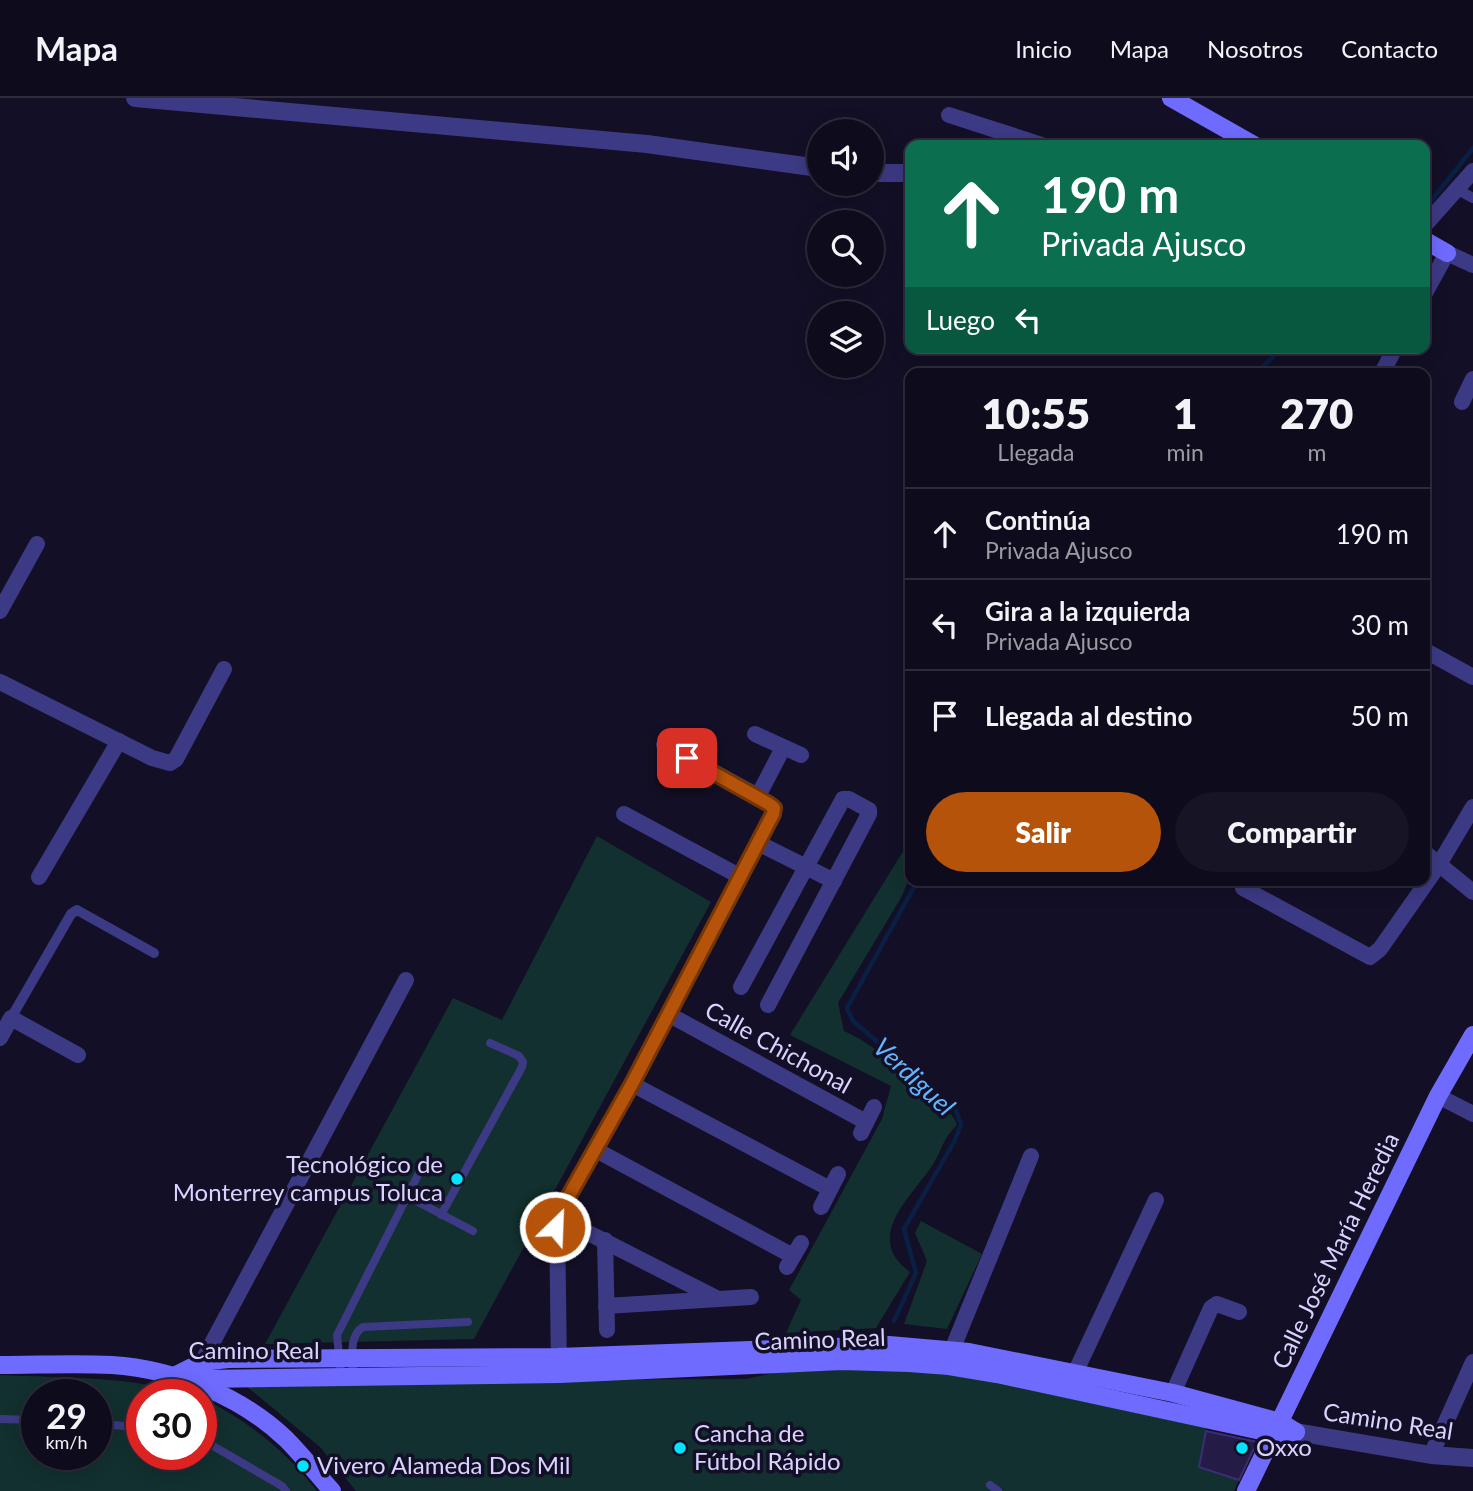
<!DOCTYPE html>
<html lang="es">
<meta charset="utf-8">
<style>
body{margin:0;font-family:Lato,sans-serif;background:#171425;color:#f1f3f6;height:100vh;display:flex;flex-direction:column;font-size:26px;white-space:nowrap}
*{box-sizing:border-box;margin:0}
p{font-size:23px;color:#9b9ba3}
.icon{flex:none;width:38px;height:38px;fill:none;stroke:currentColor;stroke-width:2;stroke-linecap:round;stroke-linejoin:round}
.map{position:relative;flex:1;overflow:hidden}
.drawer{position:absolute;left:905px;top:270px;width:525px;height:518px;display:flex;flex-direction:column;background:#0e0b1c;border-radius:14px;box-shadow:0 4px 18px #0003,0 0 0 2px #2e2b3b}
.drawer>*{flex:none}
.top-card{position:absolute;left:905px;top:42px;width:525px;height:214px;border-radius:14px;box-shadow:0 4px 18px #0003,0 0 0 2px #2e2b3b;background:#0b6e4f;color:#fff;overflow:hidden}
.controls{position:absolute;left:807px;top:21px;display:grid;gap:14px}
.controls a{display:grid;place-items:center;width:77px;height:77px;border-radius:50%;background:#0e0b1c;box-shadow:0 4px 18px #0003,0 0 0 2px #2e2b3b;font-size:35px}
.speed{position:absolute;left:21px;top:1281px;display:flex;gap:14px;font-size:35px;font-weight:700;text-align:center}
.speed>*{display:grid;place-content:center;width:91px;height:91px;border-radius:50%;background:#0e0b1c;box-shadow:0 4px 18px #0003,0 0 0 2px #2e2b3b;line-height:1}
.speed small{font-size:18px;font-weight:400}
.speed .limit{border:10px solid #d22;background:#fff;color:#111}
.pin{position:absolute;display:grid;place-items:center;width:60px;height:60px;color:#fff;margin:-30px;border-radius:14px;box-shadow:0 4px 10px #0006}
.me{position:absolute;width:77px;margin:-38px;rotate:24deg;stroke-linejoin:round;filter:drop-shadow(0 0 5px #0008)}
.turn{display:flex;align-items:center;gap:24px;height:147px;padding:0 21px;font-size:32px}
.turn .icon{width:91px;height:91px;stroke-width:2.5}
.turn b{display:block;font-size:49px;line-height:60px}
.then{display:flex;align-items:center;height:66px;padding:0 21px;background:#0003;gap:14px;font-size:26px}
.eta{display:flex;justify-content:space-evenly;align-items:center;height:119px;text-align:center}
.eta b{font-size:42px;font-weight:800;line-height:49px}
.cta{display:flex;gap:14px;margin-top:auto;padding:14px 21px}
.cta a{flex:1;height:80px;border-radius:42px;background:#b45309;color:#fff;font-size:28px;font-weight:800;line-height:80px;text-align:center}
.cta a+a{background:#171425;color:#f1f3f6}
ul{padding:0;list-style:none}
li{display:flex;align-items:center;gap:21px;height:91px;padding:0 21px;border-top:2px solid #2e2b3b}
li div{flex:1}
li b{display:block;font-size:26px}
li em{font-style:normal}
header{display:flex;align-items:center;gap:42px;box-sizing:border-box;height:98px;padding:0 35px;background:#0e0b1c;border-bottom:2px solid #2e2b3b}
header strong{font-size:33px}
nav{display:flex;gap:38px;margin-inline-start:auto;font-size:24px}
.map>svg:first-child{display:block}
.green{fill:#12302f;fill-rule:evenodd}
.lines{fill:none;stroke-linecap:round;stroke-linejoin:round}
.stream{stroke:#0a1f44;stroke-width:4.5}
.building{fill:#241b47;stroke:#3b2d73;stroke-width:2}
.service{stroke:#3d3a85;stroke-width:8}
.pedestrian{stroke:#3d3a85;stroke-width:10}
.minor{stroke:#3d3a85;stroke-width:16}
.tertiary{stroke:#3d3a85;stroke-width:18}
.secondary{stroke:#6f6bff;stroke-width:18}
.route-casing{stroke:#753606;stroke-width:18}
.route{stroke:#b45309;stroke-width:12}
.poi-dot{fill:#00e5ff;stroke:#130f26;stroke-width:2.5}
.labels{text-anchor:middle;stroke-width:7;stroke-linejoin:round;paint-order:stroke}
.street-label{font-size:24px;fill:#d9d4ff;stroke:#130f26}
.poi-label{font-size:24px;fill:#d9d4ff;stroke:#130f26;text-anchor:start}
.water-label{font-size:26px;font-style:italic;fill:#62b6ff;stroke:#130f26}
</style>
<header>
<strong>Mapa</strong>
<nav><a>Inicio</a><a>Mapa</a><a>Nosotros</a><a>Contacto</a></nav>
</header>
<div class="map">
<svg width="1473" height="1393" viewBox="0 0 1473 1393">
<rect width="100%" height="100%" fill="#130f26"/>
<g class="green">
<polygon points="597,738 711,804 474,1241 265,1246 453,900 502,922"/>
<path d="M910,742V778L902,798L838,905L844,933C882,950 901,975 931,1001C942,1011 953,1013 957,1027C942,1041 942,1053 932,1068C910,1100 863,1140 910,1174L876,1230L786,1235L801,1202L789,1192L882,1021L891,988L790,937Z"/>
<polygon points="921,1123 982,1156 947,1231 904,1226 927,1163 915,1135"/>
<polygon points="881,1271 967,1278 1206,1330 1199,1369 1239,1382 1234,1393 356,1393 320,1349 240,1283 746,1281 778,1274"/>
<path d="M0,1277C64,1280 130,1278 192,1297H142V1356H201L203,1300C249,1324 285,1352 317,1393H0ZM37,1297H96V1356H37Z"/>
</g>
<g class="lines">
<g class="stream">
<polyline points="1424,112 1473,50"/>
<polyline points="1256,275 1282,250"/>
<polyline points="894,1223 916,1175 904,1131 954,1044 961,1027 955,1010 853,923 847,910 918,782"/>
</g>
</g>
<polygon class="building" points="1206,1333 1257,1344 1239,1382 1199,1369"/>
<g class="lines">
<g class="service">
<polyline points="407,1098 473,1133"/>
<polyline points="441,1117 522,969 523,964 519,958 490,945"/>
<polyline points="341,1277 337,1237 421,1071"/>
<path d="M353,1277C353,1261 348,1238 363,1229L468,1224"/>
<polyline points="0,1321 37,1322"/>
<polyline points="96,1325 142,1330"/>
<polyline points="201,1341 282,1388 286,1393"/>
<polyline points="990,1387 998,1393"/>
</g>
<g class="pedestrian">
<polyline points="1456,91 1473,100"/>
<polyline points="11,920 71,816 77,812 154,855"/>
</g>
<g class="minor">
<polyline points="949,17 1042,47"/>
<polyline points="1424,128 1473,73"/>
<polyline points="1424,197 1447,155 1473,167"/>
<polyline points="1382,275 1395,250"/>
<polyline points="1462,304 1473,281"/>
<polyline points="0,513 37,446"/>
<polyline points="1424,552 1473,579"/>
<polyline points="0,584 152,660 170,665 176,661 224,571"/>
<polyline points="755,636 801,657"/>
<polyline points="758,698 783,650"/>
<polyline points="624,716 741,779"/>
<polyline points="758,745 834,783"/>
<polyline points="1424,754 1473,794"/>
<polyline points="39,779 119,643"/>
<polyline points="1243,790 1370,859 1380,851 1438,768 1473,709"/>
<polyline points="741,889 843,701 849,701 869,712 869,716 768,907"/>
<polyline points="668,916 866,1024"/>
<polyline points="0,940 11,920 78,957"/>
<polyline points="632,986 830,1091"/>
<polyline points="1438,998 1473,1016"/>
<polyline points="861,1035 874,1009"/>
<polyline points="596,1052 793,1158"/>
<polyline points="821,1109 838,1076"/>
<polyline points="557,1119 718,1201"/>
<polyline points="605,1142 607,1232"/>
<polyline points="787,1169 801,1145"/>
<polyline points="606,1208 751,1199"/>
<polyline points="952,1252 1031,1058"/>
<polyline points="559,1271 557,1119 632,986 773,716 774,710 758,698 664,647"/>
<polyline points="201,1273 202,1264 406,882"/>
<polyline points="1075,1275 1156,1102"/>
<polyline points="1173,1295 1211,1210 1217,1206 1239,1214"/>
<polyline points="1431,1357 1473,1264"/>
</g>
<g class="tertiary">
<polyline points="135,0 647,46 819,70"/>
<polyline points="872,75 910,75"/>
<polyline points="1296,1334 1431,1357 1473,1360"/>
</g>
<g class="secondary">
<polyline points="1171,0 1254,47"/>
<polyline points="1424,142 1447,155"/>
<path d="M0,1267C37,1267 75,1265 112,1267C174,1271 241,1298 286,1341C302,1357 317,1376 332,1393"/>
<polyline points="174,1278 202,1264 228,1261 558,1259 889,1247 969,1254 1173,1295 1280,1324 1296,1334"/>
<polyline points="174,1278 201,1281 560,1276 842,1263 909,1265 949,1268 997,1276 1275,1336 1296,1334"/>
<polyline points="1246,1393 1438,998 1473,937"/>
</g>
</g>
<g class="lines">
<defs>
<polyline id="route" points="555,1129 557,1119 632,986 773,716 774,710 769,706 687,660"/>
</defs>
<use href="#route" class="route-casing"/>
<use href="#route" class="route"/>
</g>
<g class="poi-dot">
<circle cx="457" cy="1081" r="7"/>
<circle cx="680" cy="1350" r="7"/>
<circle cx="1242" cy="1350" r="7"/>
<circle cx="303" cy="1368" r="7"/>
</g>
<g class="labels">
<g class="street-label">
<text transform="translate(778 950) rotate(29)" y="8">Calle Chichonal</text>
<text transform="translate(1336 1153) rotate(-64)" y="8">Calle José María Heredia</text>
<text transform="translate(820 1242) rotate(-2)" y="8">Camino Real</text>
<text x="254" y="1261">Camino Real</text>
<text transform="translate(1388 1324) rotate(9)" y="8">Camino Real</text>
</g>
<g class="poi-label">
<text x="443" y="1075" text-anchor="end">Tecnológico de<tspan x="443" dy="28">Monterrey campus Toluca</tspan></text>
<text x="694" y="1344">Cancha de<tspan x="694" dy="28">Fútbol Rápido</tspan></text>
<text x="1256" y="1358">Oxxo</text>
<text x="317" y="1376">Vivero Alameda Dos Mil</text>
</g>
<g class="water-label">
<text transform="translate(914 979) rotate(43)" y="9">Verdiguel</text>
</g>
</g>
</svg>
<div class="controls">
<a><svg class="icon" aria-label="sound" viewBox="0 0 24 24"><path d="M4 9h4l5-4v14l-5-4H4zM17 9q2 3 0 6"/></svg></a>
<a><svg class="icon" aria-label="search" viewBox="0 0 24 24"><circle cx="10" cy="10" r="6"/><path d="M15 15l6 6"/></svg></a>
<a><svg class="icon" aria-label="layers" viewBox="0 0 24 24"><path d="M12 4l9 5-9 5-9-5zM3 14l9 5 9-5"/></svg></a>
</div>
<div class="speed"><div>29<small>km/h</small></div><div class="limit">30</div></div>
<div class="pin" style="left:687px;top:660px;background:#d93025"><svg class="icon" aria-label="arrive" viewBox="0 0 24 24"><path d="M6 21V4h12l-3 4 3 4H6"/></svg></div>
<svg class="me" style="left:555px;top:1129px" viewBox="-20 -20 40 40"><circle r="17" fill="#b45309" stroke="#fff" stroke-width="3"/><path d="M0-11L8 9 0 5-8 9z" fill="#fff"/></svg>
<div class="top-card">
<div class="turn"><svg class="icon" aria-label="ahead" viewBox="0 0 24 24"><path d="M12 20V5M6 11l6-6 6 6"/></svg><div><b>190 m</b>Privada Ajusco</div></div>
<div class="then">Luego<svg class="icon" aria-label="left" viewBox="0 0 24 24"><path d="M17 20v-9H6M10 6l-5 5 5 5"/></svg></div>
</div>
<section class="drawer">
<div class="eta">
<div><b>10:55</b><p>Llegada</p></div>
<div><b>1</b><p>min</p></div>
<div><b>270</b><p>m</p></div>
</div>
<ul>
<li><svg class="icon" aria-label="ahead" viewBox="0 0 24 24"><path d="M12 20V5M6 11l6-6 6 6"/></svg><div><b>Continúa</b><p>Privada Ajusco</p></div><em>190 m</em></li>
<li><svg class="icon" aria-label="left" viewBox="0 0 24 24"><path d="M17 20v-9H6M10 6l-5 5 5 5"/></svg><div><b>Gira a la izquierda</b><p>Privada Ajusco</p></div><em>30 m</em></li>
<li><svg class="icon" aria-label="arrive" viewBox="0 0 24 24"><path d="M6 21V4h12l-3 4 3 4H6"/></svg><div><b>Llegada al destino</b></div><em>50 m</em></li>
</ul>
<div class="cta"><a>Salir</a><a>Compartir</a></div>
</section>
</div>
